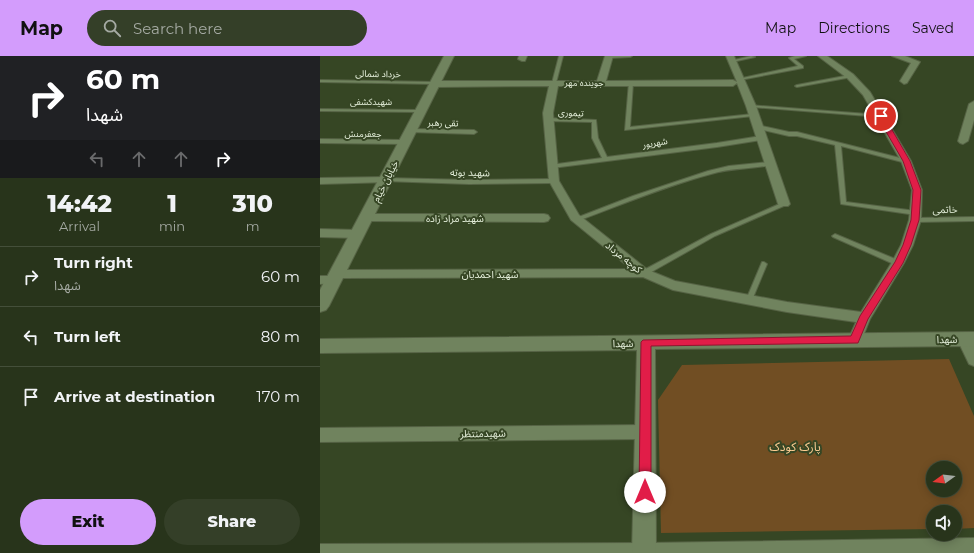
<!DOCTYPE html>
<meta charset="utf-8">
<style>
body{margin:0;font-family:Montserrat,"Noto Sans Arabic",sans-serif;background:#343f28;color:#f1f3f6;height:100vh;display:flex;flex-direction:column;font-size:15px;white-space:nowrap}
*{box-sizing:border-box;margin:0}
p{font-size:13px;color:#a5aaa3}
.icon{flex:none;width:22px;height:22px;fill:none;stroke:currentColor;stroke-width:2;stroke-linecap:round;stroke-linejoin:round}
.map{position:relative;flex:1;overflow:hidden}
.details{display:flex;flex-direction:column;background:#28341b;width:320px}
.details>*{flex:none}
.banner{background:#202124;color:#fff;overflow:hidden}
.needle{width:26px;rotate:255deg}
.fabs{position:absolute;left:606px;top:405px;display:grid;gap:8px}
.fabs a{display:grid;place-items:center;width:36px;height:36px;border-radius:50%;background:#28341b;box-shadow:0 2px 10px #0003,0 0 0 1px #444f3a;font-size:20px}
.pin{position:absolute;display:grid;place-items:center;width:34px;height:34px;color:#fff;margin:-17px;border:2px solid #fff;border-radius:50%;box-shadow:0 1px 4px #0007}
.me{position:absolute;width:44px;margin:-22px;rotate:0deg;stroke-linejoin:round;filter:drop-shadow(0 0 3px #0008)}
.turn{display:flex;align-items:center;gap:14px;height:84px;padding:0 20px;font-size:18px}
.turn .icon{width:52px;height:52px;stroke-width:2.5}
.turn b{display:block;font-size:28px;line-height:34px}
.lanes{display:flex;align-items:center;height:38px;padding:0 20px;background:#0003;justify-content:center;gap:20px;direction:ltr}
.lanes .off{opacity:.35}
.eta{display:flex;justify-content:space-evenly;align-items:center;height:68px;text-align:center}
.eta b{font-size:24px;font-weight:800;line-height:28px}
.action{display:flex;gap:8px;margin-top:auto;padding:8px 20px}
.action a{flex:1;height:46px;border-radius:24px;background:#d39cfc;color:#111;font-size:16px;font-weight:800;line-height:46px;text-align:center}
.action a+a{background:#343f28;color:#f1f3f6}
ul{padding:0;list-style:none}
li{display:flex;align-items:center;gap:12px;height:60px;padding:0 20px;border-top:1px solid #444f3a}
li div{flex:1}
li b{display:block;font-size:15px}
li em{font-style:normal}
header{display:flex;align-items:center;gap:24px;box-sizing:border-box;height:56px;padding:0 20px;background:#d39cfc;color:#111}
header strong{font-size:19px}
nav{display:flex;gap:22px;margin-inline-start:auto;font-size:14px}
.search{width:280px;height:36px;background:#343f28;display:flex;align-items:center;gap:10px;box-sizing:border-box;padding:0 14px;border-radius:22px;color:#a5aaa3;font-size:15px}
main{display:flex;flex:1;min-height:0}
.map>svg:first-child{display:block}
.green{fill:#714e23;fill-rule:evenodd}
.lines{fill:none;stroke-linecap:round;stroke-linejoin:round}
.service-casing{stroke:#566345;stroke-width:2}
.minor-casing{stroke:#566345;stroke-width:2}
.tertiary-casing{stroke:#566345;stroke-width:2}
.service{fill:#70835e;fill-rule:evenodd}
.minor{fill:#70835e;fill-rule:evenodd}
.tertiary{fill:#70835e;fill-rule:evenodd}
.route{fill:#e11d48;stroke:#92132f}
.labels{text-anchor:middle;stroke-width:4;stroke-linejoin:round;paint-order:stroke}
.far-street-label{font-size:9px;fill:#e7f1dd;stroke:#364624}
.street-label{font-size:10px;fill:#e7f1dd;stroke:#364624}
.near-park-label{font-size:12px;fill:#fdcc92;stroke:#364624}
</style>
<header>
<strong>Map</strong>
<div class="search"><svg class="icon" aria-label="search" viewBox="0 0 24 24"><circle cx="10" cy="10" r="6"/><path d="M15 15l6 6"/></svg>Search here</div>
<nav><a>Map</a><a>Directions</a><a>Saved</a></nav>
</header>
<main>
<section class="details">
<div class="banner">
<div class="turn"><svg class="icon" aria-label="right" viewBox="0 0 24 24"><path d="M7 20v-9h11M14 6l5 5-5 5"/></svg><div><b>60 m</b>شهدا</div></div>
<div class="lanes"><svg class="icon off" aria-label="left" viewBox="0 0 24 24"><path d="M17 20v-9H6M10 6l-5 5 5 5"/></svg><svg class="icon off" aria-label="ahead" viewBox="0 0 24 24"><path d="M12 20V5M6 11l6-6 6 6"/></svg><svg class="icon off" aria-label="ahead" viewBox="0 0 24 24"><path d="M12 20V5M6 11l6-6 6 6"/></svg><svg class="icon" aria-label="right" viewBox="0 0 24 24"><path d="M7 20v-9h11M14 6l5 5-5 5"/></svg></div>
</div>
<div class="eta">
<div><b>14:42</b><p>Arrival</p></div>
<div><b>1</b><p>min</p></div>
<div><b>310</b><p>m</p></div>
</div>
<ul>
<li><svg class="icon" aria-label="right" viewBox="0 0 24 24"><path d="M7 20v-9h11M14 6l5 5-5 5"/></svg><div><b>Turn right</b><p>شهدا</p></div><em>60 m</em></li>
<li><svg class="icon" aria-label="left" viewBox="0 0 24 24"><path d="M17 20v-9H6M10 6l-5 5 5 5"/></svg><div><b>Turn left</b></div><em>80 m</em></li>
<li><svg class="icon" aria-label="arrive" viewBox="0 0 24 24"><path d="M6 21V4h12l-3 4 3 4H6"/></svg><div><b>Arrive at destination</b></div><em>170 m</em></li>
</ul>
<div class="action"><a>Exit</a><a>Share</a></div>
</section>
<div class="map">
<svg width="654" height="497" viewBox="0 0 654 497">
<rect width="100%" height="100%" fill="#364624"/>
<path class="green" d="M629,303L654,360V472L635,473V456H613V473L341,477L338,344L362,309ZM613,412H635V434H613Z"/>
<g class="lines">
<defs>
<g id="service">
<polygon points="239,0 243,0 236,27 234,28 232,27"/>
<polygon points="287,0 312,0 310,1 289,2 287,2"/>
<polygon points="431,0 435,1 412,6 410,5"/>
<polygon points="475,0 486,0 474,3 483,10 483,12 420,24 418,23 478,10 469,2"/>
<polygon points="530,19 532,19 532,21 477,31 475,30 477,29"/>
<polygon points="0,24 116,26 118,27 116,28 0,26"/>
<polygon points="309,26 313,27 310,71 433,58 435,59 433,60 305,74"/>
<polygon points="429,49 561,59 563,60 561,61 431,51 429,50"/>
<polygon points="0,53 101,54 103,55 101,56 0,55"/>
<polygon points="228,62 276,64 278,82 287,101 397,87 441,80 444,82 441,84 397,91 232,112 230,111 230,109 282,102 272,82 272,66 226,65 226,63"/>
<polygon points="437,69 469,76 477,76 588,104 588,106 586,107 521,90 526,146 596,155 599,157 596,159 521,148 515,89 477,80 469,80 435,72 435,70"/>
<polygon points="91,73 154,74 157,76 154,78 89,76 89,74"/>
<polygon points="0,83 85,84 88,86 85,88 0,87"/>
<path d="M450,106L453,108L452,109C432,113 411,112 391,118C346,130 303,148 260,164L258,165L255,163L256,162L313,140L388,115L409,110Z"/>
<polygon points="66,122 149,124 234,123 237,125 234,127 149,128 64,125 64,123"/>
<polygon points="464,146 467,148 466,149 395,180 326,219 324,219 321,217 322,215 391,178"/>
<polygon points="654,161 654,165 595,166 592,164 595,162"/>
<polygon points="515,178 580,205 581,207 580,209 576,209 513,181 512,180"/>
<polygon points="442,206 444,206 447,208 432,244 429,247 427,246 426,244"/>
</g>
<g id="minor">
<polygon points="199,0 207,0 205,5 202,5 198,3"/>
<polygon points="285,0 293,0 286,25 413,24 417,26 406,0 414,0 436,50 470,148 468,150 460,150 458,148 426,50 417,27 413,30 238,30 233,57 239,125 259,159 328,214 355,225 467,246 541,256 572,206 581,189 589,164 592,134 581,105 543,39 527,22 498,0 507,0 533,18 550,36 591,105 602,134 601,164 593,189 584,207 550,263 540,288 535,289 530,288 528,284 536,266 467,256 353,234 323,221 19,222 20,224 18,227 0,228 0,220 12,220 13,215 17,214 311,213 251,164 229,125 223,57 229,30 115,31 111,28 115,25 277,25"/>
<polygon points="572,0 585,0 600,6 587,27 584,28 580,25 591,7"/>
<polygon points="654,45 654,64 648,85 643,88 640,87 638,85 649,48"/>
<polygon points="66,121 71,124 70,126 0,128 0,122"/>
<polygon points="46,158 224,158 228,159 230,162 228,165 224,166 42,165 40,162 42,159"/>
<polygon points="0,173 37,174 41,175 43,178 41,181 37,182 0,181"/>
<polygon points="644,278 649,279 654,289 654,310 649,308 637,283 639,279"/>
<polygon points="325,369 330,371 333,376 330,381 325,383 0,386 0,372"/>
<polygon points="654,482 654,497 0,497 0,488 325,487"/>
</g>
<g id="tertiary">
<polygon points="124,0 134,0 9,250 6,254 0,256 0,234"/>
<polygon points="654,276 654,290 335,293 336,497 312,497 317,294 0,297 0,283"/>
</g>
</defs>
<use href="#service" class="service-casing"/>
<use href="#minor" class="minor-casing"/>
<use href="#tertiary" class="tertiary-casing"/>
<use href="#service" class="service"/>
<use href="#minor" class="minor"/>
<use href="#tertiary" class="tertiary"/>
</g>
<polygon class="route" points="558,59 564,60 590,105 601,134 599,164 591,189 583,207 548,263 538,287 331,290 331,436 329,440 325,441 321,440 319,436 321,286 323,284 531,280 540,260 575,206 583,189 591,164 593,134 583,105 557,60"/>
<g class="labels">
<g class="far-street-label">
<text transform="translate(58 18) rotate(1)" y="3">خرداد شمالی</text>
<text x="264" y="30">جوینده مهر</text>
<text x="51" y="49">شهیدکشفی</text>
<text transform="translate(251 57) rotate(2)" y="3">تیموری</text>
<text transform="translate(123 67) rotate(1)" y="3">تقی رهبر</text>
<text x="43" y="81">جعفرمنش</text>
<text transform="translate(335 87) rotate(-9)" y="3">شهریور</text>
</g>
<g class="street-label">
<text transform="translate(150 116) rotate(1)" y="4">شهید بوته</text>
<text transform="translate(65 125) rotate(-63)" y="4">خیابان خیام</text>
<text transform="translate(625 153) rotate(-1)" y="4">خاتمی</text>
<text x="135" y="166">شهید مراد زاده</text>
<text transform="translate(304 201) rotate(39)" y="4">کوچه مرداد</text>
<text x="170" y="222">شهید احمدیان</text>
<text transform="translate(627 283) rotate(-1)" y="4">شهدا</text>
<text transform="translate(303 287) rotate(-1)" y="4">شهدا</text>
<text transform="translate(163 377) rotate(-1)" y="4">شهیدمنتظر</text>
</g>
<g class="near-park-label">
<text x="475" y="395">پارک کودک</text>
</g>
</g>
</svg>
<div class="fabs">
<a><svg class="needle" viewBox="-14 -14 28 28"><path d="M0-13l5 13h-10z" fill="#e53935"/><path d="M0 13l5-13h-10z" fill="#a5aaa3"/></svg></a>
<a><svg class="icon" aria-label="sound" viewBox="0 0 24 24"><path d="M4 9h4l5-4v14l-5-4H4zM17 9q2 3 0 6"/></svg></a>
</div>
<div class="pin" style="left:561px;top:60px;background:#d93025"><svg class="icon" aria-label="arrive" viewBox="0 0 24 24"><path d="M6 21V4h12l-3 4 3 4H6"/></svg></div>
<svg class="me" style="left:325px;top:436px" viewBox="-20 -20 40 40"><circle r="19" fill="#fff"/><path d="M0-13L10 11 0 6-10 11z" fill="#e11d48"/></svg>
</div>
</main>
